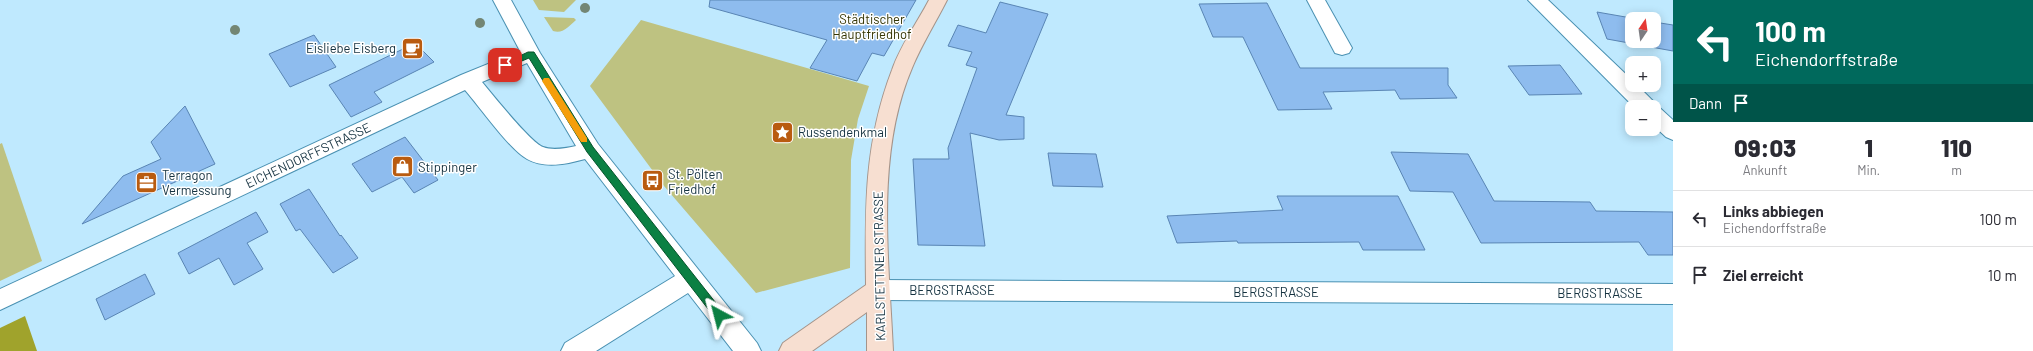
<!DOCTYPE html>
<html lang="de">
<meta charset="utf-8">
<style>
body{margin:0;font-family:Barlow,sans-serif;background:#f2f2f3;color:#2b2b33;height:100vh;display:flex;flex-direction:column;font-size:15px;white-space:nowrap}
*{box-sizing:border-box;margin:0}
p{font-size:13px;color:#7c7c81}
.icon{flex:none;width:22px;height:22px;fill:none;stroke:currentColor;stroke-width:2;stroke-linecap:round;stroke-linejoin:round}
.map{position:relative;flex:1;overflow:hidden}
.sheet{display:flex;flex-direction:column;background:#fff;width:360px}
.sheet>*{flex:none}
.hud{background:#00695c;color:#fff;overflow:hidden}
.needle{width:26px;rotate:13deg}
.fabs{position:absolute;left:1625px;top:12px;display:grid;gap:8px}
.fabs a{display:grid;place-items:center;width:36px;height:36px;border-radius:8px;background:#fff;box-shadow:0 2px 10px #0003;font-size:20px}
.pin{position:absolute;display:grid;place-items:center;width:34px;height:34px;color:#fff;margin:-17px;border-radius:8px;box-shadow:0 2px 6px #0006}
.me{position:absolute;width:44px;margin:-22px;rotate:322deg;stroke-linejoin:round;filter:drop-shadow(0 0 3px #0008)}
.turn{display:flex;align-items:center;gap:14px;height:84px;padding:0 16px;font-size:18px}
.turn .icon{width:52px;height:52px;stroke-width:2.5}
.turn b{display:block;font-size:28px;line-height:34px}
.then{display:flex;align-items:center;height:38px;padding:0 16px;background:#0003;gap:8px;font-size:15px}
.eta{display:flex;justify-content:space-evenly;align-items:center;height:68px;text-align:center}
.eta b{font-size:24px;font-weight:800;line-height:28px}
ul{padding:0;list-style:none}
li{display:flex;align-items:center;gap:12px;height:56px;padding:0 16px;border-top:1px solid #e1e1e2}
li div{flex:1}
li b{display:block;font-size:15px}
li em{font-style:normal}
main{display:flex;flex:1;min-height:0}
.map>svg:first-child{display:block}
.green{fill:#bec281}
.forest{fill:#a0a32c}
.building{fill:#8ebcee;stroke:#5985b4}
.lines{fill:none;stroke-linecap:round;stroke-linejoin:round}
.minor-casing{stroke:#4a91b2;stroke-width:2}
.major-casing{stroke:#a5948a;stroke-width:2}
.minor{fill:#fff;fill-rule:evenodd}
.major{fill:#f7dfd1;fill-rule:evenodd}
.tree{fill:#738674}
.route{fill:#0b8043;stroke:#07532c}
.slow{fill:#f59e0b}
.labels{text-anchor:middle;stroke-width:3;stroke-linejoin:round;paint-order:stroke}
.park-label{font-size:13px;fill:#343504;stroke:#fff}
.poi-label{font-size:13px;fill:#153240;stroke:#fff;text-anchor:start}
.street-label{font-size:13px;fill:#153240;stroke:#fff}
</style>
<main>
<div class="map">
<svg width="1673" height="351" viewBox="0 0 1673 351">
<rect width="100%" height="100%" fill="#bfe9fe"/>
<g class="green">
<polygon points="533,0 576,0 564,12 539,10"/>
<path d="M544,17L574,18L576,20C568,27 563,34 553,31Z"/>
<polygon points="641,20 869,86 858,119 851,160 850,268 756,293 664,186 590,86"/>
<polygon points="2,143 42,261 0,281 0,144"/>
</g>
<polygon class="forest" points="25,316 37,351 0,351 0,328"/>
<g class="building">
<polygon points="710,0 916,0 884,56 872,53 857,81 810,68 827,40 709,7"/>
<polygon points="1000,2 1048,14 1006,115 1024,117 1024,139 999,140 970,133 985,246 918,245 913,159 949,159 948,148 977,68 966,65 972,52 948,46 958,25 986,33"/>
<polygon points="1267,3 1300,68 1448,68 1448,85 1457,98 1400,99 1395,90 1323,92 1332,109 1278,110 1243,37 1213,37 1199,4"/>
<polygon points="1597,12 1637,19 1632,19 1632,41 1654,41 1654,22 1673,25 1673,51 1607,39"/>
<polygon points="314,35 336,67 290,87 269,54"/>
<polygon points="418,46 434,62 374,92 382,102 351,117 329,85 405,48 408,51"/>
<polygon points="1560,65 1582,94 1529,95 1508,66"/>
<polygon points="185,106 215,164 82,224 123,176 161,159 151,142"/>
<polygon points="405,137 438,180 414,193 402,177 372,192 352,164"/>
<polygon points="1391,152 1468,154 1494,201 1590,202 1596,211 1673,212 1673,255 1648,255 1639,242 1481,243 1453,192 1410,191"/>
<polygon points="1048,153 1096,154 1103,187 1053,186"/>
<polygon points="309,189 340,236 341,235 358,258 333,273 300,229 296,231 280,204"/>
<polygon points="1277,196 1398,196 1425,250 1363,250 1359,242 1238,243 1237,241 1177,243 1167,216 1283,210"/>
<polygon points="256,212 268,232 247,243 263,269 234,285 219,258 189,274 178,253"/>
<polygon points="145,274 155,294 105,320 96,299"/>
</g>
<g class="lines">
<defs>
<g id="minor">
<path d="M493,0H511L540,53L598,144L757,343L761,351H733L688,293L596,351H561L565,343L675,276L585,159C567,164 545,169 527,159C509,149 480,107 465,90L0,310V289L461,75L520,51ZM527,63L576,146C567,148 553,151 543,147C531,143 492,94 482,82Z"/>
<polygon points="1307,0 1325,0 1352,48 1349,53 1342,55 1335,53"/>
<polygon points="1528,0 1548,0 1632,80 1632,85 1637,85 1654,102 1657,107 1661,109 1673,120 1673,140 1666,137 1654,126 1654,107 1634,107"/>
<polygon points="878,280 1673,284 1673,304 878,300 869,297 866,290 869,283"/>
</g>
<path id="major" d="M929,0H947C936,22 922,44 912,68C875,154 889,260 893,351H867V312L812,351H779L783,343L866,285C865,209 864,143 892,70C900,46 917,23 929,0Z"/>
</defs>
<use href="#minor" class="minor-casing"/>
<use href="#major" class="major-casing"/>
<use href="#minor" class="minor"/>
<use href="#major" class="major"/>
</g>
<g class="tree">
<circle cx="585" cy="8" r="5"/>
<circle cx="480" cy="23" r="5"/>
<circle cx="235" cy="30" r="5"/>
</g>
<polygon class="route" points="528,52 534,52 593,147 723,312 724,315 723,318 715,318 587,152 529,58 505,68 501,65"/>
<polygon class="slow" points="544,78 549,78 587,138 587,142 581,142 542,81"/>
<defs>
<symbol id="cafe-square" viewBox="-11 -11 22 22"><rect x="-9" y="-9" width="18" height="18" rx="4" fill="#b95b10" stroke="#fff"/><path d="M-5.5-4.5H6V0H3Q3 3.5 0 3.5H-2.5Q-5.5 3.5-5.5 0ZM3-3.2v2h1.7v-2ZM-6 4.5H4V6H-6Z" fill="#fff"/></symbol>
<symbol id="sight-square" viewBox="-11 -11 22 22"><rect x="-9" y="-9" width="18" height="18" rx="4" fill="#b95b10" stroke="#fff"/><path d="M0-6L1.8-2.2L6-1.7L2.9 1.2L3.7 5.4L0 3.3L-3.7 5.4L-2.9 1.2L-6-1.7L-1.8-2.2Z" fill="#fff"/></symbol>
<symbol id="shop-square" viewBox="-11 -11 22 22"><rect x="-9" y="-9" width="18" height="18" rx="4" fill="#b95b10" stroke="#fff"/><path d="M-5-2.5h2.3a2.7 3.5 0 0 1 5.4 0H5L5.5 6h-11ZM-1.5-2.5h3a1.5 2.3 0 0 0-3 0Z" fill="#fff"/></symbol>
<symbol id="bus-square" viewBox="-11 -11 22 22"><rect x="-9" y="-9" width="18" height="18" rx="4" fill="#b95b10" stroke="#fff"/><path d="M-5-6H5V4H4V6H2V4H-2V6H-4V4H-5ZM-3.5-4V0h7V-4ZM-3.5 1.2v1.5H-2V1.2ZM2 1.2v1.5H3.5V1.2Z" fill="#fff"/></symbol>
<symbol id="office-square" viewBox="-11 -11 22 22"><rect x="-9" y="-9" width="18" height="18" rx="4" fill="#b95b10" stroke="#fff"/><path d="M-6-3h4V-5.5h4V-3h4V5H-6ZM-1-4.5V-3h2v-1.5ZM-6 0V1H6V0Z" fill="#fff"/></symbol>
</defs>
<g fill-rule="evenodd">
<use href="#cafe-square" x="400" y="36" width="25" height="25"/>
<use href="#sight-square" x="770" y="120" width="25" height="25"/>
<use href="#shop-square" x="390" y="154" width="25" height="25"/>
<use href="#bus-square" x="640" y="168" width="25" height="25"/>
<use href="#office-square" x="134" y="170" width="25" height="25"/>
</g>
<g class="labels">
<g class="park-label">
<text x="872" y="24">Städtischer<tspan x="872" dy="15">Hauptfriedhof</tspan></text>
</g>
<g class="poi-label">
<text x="396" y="53" text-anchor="end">Eisliebe Eisberg</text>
<text x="798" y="137">Russendenkmal</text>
<text x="418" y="172">Stippinger</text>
<text x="668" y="179">St. Pölten<tspan x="668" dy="15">Friedhof</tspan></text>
<text x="162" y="180">Terragon<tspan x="162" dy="15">Vermessung</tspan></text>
</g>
<g class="street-label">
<text transform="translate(308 155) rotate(-25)" y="5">EICHENDORFFSTRASSE</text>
<text transform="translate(879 266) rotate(-91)" y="5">KARLSTETTNER STRASSE</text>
<text x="952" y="295">BERGSTRASSE</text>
<text x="1276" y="297">BERGSTRASSE</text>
<text x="1600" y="298">BERGSTRASSE</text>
</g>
</g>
</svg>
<div class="fabs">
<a><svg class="needle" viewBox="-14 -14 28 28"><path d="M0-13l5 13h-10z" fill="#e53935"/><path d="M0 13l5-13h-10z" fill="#7c7c81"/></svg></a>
<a>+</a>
<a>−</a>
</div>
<div class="pin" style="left:505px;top:65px;background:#d93025"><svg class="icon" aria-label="arrive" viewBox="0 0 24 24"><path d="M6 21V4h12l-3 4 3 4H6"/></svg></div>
<svg class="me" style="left:719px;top:315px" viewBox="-20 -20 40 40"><path d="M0-17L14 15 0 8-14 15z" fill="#0b8043" stroke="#fff" stroke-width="4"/></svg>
</div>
<section class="sheet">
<div class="hud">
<div class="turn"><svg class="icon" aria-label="left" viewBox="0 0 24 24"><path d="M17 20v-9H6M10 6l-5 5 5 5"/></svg><div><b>100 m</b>Eichendorffstraße</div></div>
<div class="then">Dann<svg class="icon" aria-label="arrive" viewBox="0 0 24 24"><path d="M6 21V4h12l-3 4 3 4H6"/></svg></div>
</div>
<div class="eta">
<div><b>09:03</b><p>Ankunft</p></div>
<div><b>1</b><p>Min.</p></div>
<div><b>110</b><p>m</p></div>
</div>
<ul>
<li><svg class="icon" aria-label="left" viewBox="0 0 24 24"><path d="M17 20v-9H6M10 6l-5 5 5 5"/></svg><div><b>Links abbiegen</b><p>Eichendorffstraße</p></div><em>100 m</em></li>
<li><svg class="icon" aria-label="arrive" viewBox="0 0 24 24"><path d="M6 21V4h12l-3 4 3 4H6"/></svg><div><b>Ziel erreicht</b></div><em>10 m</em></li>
</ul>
</section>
</main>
